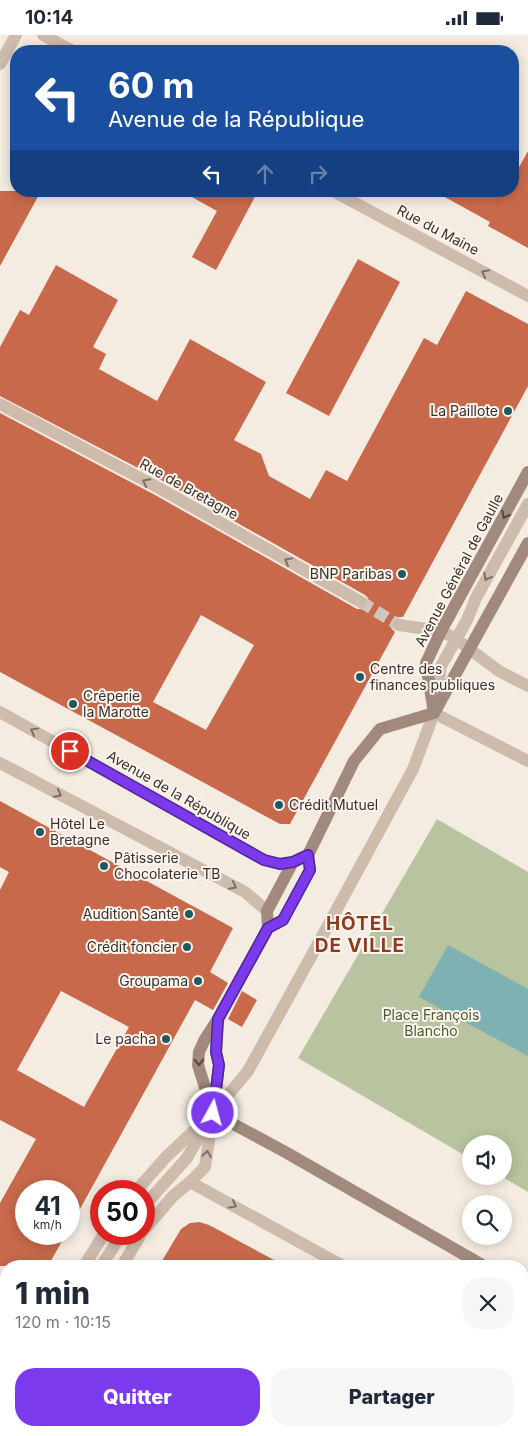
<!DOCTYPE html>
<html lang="fr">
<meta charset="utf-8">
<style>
body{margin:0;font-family:Inter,sans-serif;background:#f6f6f7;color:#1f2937;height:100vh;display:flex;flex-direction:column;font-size:19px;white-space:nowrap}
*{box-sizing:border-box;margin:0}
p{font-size:16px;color:#747a83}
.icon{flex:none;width:28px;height:28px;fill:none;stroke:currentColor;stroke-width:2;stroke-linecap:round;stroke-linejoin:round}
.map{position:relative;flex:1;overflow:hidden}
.sheet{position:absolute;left:0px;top:1225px;width:529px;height:176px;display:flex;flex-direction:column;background:#fff;border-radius:20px 20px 0 0;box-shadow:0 2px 12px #0003}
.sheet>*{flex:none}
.guide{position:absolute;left:10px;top:10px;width:509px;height:152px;border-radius:20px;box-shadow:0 2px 12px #0003;background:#1a4fa0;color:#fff;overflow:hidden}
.fabs{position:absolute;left:462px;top:1100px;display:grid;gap:10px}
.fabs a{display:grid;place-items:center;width:50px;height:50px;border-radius:50%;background:#fff;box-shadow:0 2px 12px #0003;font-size:25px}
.speed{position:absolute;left:15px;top:1145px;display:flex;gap:10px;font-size:25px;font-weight:700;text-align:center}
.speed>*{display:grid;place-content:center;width:65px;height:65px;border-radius:50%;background:#fff;box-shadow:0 2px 12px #0003;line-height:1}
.speed small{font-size:12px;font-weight:400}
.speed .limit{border:8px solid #d22;background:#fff;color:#111}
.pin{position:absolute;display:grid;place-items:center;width:42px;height:42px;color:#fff;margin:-21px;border:2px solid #fff;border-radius:50%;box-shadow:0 1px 5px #0007}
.me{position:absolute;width:55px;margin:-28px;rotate:7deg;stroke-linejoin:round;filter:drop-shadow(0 0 4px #0008)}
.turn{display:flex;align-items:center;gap:18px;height:105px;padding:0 15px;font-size:22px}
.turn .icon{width:65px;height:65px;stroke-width:2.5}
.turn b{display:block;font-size:35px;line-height:42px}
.lanes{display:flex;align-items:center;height:48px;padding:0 15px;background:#0003;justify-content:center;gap:25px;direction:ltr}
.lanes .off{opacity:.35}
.round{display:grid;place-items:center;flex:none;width:52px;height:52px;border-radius:20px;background:#f6f6f7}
.headline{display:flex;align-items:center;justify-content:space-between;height:85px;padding:0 15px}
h1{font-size:30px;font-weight:800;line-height:38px}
.button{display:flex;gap:10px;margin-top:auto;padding:10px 15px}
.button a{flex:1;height:58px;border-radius:20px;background:#7c3aed;color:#fff;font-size:20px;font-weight:800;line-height:58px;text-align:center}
.button a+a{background:#f6f6f7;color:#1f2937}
.status{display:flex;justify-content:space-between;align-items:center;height:35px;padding:0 25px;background:#fff;direction:ltr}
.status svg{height:14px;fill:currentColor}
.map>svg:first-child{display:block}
.green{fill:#b8c4a0}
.water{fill:#7fb0b2}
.building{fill:#c8694b;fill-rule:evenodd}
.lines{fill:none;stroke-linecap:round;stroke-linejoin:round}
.minor-tunnel{stroke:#cfc6bd;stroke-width:12;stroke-dasharray:12 6;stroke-linecap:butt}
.service{stroke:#cdbbac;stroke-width:12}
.minor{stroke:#cdbbac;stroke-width:12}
.tertiary{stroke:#cdbbac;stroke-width:12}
.secondary{stroke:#a18a7d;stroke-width:12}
.oneway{stroke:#7d6f65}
.oneway2{stroke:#544640}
.route-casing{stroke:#51269a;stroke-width:12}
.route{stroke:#7c3aed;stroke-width:9}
.poi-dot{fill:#1f5a5e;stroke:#fbf5ee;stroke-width:2}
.labels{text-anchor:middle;stroke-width:4;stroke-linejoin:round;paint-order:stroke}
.street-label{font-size:14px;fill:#3b302b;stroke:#fbf5ee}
.poi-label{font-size:14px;fill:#3b302b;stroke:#fbf5ee;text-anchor:end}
.park-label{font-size:14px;fill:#4a5a2e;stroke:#fbf5ee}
.district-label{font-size:19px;font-weight:bold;letter-spacing:1px;fill:#8c3b22;stroke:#fbf5ee}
</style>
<div class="status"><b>10:14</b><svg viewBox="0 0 49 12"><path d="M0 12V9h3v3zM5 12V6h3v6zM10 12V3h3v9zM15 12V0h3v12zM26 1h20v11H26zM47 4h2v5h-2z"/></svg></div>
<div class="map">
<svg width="528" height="1401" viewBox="0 0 528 1401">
<rect width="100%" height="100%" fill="#f4ebe1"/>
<polygon class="green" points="437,784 528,837 528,1157 501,1141 504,1141 504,1109 471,1109 471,1124 298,1023"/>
<polygon class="water" points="448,910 528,954 528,1021 419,962"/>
<g class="building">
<polygon points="528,116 528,213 488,191 490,187 434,156 512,156 512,145"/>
<polygon points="0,156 41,156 0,231"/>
<polygon points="181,156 258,156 216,235 192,222 217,176"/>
<polygon points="358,224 400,247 329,381 286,358"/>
<path d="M56,230L118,265L93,312L106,319L99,334L157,366L190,304L266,347L234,405L261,419L269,441L310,464L326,435L347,446L424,303L437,310L466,256L528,289V351L403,582H396L392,585L391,593L395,597L290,789H280L0,637V378L155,460L357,574H365L368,571L369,567L368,563L365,560L163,446L0,361V312L20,275L29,280ZM201,580L254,610L206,695L153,667Z"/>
<path d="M0,766L233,893L210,937L228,948L213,975L195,965L69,1194V1156H26V1199H66L48,1231H0V1168L36,1104L0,1085V855L9,837L0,832ZM61,956L129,992L84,1072L17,1035Z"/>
<polygon points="242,956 257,965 242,992 228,984"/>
<polygon points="199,1187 209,1190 285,1231 159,1231 181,1194 190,1188"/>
</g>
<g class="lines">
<polyline class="minor-tunnel" points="361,567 399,590"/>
<g class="service">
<polyline points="441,596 456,604 499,636 528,651"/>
<polyline points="190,1147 343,1231"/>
<polyline points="144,1171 187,1123 213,1078 248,1036 319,907 413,734 434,678 441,631 467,585 476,563 528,469"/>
<polyline points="101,1231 122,1199"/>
<polyline points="10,1401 13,1395"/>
</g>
<g class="minor">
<polyline points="43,0 73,16"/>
<polyline points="0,29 16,0"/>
<polyline points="333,156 528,261"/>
<polyline points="0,369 159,453 361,567"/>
<polyline points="399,590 441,596"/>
<polyline points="0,677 264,825 280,829 293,827"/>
<polyline points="0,728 245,857 267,876"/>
<polyline points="522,1362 528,1364"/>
</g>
<g class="tertiary">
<polyline points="434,678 528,726"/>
<polyline points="136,1156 166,1122 213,1078"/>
<polyline points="144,1195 173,1161 190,1147 205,1132 213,1078"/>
<polyline points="84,1231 104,1199"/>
<polyline points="122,1231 141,1199"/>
<polyline points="0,1385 6,1374"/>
<polyline points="28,1401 31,1395"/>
</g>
<g class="secondary">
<polyline points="434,678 426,628 441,596 528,437"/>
<polyline points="268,893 283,885 310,835 308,820 354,726 380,694 434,678 528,508"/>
<polyline points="214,1073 219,1030 216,1017 218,984"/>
<polyline points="213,1078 287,1118 484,1231"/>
<polyline points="213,1078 198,1030 199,1017 205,1004 218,984 268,893 267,876 293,827 308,820"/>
<polyline points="494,1395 495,1401"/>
</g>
</g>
<defs><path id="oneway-chevron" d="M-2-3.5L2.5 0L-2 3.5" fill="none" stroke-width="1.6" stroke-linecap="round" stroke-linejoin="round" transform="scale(1.25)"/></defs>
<g class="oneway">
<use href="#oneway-chevron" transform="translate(485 238) rotate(-152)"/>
<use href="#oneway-chevron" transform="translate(146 447) rotate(-152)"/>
<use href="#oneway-chevron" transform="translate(288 526) rotate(-151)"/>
<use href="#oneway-chevron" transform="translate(487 542) rotate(119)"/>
<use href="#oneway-chevron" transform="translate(34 696) rotate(-151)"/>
<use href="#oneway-chevron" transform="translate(58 759) rotate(28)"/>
<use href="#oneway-chevron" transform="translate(233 851) rotate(28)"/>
<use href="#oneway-chevron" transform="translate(207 1119) rotate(-81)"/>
<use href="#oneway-chevron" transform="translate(233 1170) rotate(29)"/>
</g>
<g class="oneway2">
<use href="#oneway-chevron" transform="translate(505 480) rotate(119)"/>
<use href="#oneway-chevron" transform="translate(199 1027) rotate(87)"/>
</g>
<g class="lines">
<defs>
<polyline id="route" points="70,716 264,825 280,829 293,827 308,820 310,835 283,885 268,893 218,984 216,1017 219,1030 213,1078"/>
</defs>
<use href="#route" class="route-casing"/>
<use href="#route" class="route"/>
</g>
<g class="poi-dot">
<circle cx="508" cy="376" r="5"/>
<circle cx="402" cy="539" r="5"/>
<circle cx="360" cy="642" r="5"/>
<circle cx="73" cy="669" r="5"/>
<circle cx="279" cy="770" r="5"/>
<circle cx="40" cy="797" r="5"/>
<circle cx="104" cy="831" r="5"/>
<circle cx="189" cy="879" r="5"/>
<circle cx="187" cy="912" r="5"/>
<circle cx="198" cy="946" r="5"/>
<circle cx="166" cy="1004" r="5"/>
</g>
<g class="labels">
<g class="street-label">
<text transform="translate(438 195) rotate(28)" y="5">Rue du Maine</text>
<text transform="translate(189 454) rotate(29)" y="5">Rue de Bretagne</text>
<text transform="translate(459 535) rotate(-62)" y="5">Avenue Général de Gaulle</text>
<text transform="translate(179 760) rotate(30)" y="5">Avenue de la République</text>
</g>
<g class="poi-label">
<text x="498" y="381">La Paillote</text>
<text x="392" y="544">BNP Paribas</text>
<text x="370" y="639" text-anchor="start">Centre des<tspan x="370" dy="16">finances publiques</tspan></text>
<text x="83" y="666" text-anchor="start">Crêperie<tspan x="83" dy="16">la Marotte</tspan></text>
<text x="289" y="775" text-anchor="start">Crédit Mutuel</text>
<text x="50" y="794" text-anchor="start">Hôtel Le<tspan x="50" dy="16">Bretagne</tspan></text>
<text x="114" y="828" text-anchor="start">Pâtisserie<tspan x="114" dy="16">Chocolaterie TB</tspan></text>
<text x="179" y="884">Audition Santé</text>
<text x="177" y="917">Crédit foncier</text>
<text x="188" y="951">Groupama</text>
<text x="156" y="1009">Le pacha</text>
</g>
<g class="park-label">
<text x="431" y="985">Place François<tspan x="431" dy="16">Blancho</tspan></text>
</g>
<g class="district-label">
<text x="360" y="895">HÔTEL<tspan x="360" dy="22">DE VILLE</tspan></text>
</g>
</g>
</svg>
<div class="fabs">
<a><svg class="icon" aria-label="sound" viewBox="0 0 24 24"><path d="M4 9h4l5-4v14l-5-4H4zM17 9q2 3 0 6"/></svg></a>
<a><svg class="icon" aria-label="search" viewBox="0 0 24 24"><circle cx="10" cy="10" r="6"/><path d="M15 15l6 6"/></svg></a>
</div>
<div class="speed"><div>41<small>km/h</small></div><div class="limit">50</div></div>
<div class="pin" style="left:70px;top:716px;background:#d93025"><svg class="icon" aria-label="arrive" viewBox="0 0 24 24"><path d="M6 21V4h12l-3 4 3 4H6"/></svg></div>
<svg class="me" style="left:213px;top:1078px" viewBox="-20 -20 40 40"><circle r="17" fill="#7c3aed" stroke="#fff" stroke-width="3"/><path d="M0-11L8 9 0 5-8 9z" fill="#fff"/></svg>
<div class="guide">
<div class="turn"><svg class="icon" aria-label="left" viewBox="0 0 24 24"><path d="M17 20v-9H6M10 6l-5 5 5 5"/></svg><div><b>60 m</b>Avenue de la République</div></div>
<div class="lanes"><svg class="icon" aria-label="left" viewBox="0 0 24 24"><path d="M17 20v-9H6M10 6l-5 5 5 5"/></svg><svg class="icon off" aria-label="ahead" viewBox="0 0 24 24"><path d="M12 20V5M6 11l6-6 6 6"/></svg><svg class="icon off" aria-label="right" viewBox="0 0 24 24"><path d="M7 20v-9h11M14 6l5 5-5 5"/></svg></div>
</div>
<section class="sheet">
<div class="headline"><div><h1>1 min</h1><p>120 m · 10:15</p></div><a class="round"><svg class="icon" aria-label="close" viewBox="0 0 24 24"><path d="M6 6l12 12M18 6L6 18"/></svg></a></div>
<div class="button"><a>Quitter</a><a>Partager</a></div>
</section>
</div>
